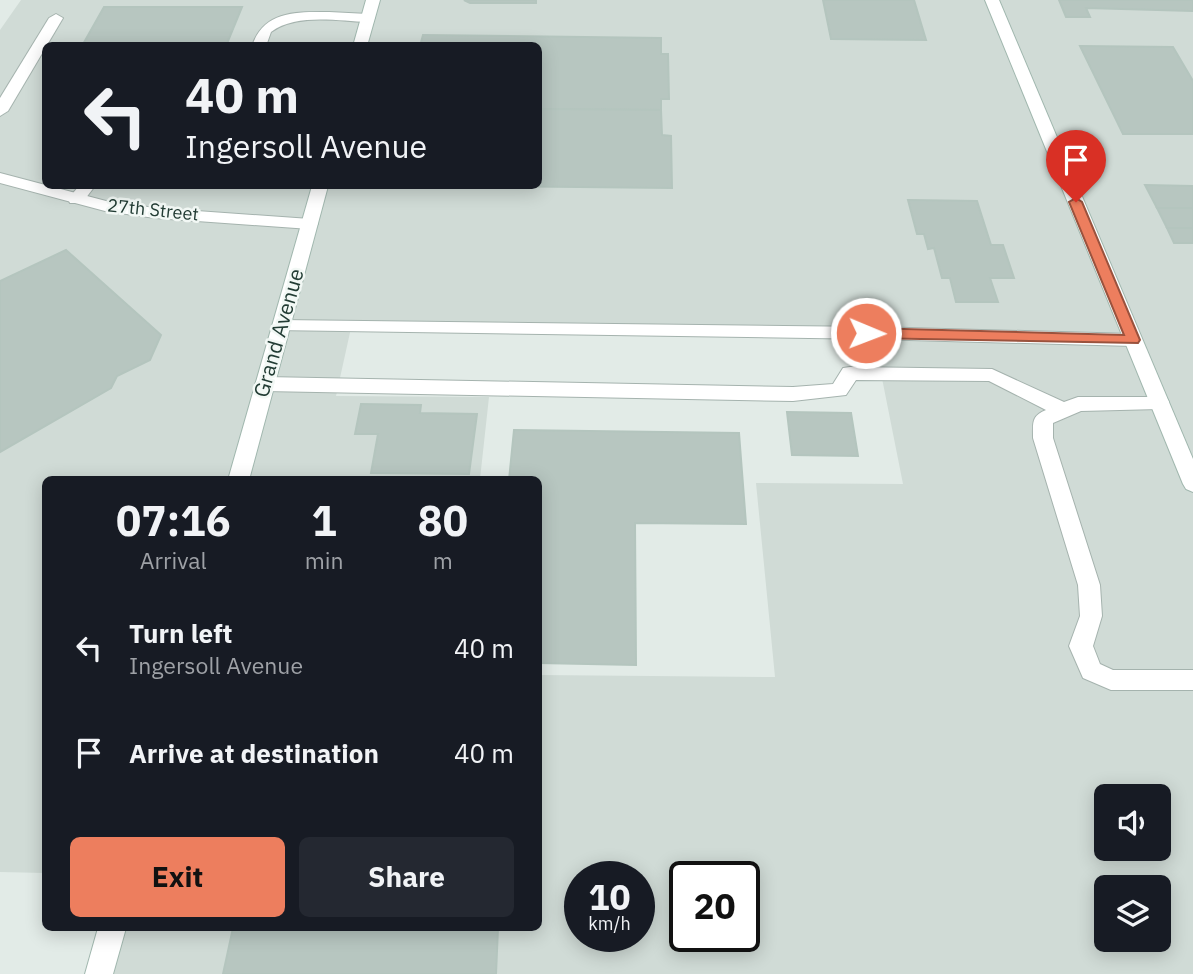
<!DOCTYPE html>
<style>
body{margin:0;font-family:"IBM Plex Sans",sans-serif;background:#242831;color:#f1f3f6;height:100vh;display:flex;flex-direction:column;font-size:26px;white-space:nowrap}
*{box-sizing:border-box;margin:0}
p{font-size:23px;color:#9ea1a6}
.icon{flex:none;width:38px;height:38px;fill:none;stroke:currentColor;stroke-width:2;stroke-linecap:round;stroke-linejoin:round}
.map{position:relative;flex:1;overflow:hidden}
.sheet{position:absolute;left:42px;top:476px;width:500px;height:455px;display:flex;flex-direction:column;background:#171b24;border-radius:10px;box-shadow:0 4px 18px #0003}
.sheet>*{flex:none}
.hud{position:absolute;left:42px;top:42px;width:500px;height:147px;border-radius:10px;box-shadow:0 4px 18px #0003;background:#171b24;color:#f1f3f6;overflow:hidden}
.tools{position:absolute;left:1094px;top:784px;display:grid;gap:14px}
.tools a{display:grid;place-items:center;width:77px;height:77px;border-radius:10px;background:#171b24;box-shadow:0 4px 18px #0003;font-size:35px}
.speed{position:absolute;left:564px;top:861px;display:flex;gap:14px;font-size:35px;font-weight:700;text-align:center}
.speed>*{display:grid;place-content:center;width:91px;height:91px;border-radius:50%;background:#171b24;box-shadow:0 4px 18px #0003;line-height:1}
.speed small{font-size:18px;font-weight:400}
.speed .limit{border:4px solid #111;border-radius:10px;background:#fff;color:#111}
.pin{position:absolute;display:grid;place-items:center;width:60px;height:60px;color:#fff;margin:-72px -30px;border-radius:50% 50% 50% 0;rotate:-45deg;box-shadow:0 0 7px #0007}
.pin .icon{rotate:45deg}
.me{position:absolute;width:77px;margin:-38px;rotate:91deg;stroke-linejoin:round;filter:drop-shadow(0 0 5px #0008)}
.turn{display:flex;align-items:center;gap:24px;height:147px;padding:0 28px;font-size:32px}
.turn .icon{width:91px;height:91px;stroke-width:2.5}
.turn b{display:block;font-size:49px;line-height:60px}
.eta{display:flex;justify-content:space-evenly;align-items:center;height:119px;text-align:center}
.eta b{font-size:42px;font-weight:800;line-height:49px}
.button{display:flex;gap:14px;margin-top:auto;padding:14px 28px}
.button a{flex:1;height:80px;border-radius:10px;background:#ed7e5e;color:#111;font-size:28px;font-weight:800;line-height:80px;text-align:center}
.button a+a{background:#242831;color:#f1f3f6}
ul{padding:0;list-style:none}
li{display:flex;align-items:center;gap:21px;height:105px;padding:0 28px}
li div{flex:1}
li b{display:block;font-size:26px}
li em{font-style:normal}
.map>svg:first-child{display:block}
.built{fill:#d0dbd6;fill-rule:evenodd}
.building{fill:#b7c6c0;stroke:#b4c5be;stroke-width:2}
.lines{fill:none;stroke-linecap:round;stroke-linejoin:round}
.service-casing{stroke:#a5b3ae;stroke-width:2}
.minor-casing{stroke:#a5b3ae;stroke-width:2}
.secondary-casing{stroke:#a0b7ae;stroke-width:2}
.service{fill:#fff;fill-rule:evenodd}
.minor{fill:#fff;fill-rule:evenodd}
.secondary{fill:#fff;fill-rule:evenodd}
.route{fill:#ed7e5e;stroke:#9a523d;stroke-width:2}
.labels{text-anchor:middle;stroke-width:5;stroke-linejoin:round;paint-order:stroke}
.far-street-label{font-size:18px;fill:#223c34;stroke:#f2f8f5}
.street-label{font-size:21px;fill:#223c34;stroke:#f2f8f5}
</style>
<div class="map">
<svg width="1193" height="974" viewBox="0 0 1193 974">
<rect width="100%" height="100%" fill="#e2ebe7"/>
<path class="built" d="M21,0H1193V974H99L112,928H539V675L775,677L756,483L903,484L873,333L351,328L336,396L489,397L480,479L46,480L45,873L0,872V30ZM46,46H539V186H46ZM1106,796H1158V849H1106ZM579,877H639V936H579ZM684,877H744V936H684ZM1106,887H1158V940H1106Z"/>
<g class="building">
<polygon points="464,0 536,0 536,3 470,3"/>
<polygon points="823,0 914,0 926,40 831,39"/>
<polygon points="1059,0 1193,0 1193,11 1086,8 1090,17 1066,17"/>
<polygon points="104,7 242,7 226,46 82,46"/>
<polygon points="423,35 661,38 661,54 668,54 669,99 661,99 661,110 539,109 539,46 420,46"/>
<polygon points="1080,46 1173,47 1193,81 1193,134 1123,134"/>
<polygon points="539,109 661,110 662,135 671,136 672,188 495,186 539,186"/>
<polygon points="1145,185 1193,186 1193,208 1157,208"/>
<polygon points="908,200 977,201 991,245 1003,245 1014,278 990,278 998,302 956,302 950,278 942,278 934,248 928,249 924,234 917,234"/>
<polygon points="1157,208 1193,208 1193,228 1167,228"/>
<polygon points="1167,228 1193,228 1193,243 1174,243"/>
<polygon points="66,250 161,335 150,360 117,376 111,388 0,452 0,281"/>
<polygon points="361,404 421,405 420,413 477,414 469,474 371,473 378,434 355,434"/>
<polygon points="787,412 851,413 858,456 792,455"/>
<polygon points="514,430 739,433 746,524 635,523 636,665 539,663 539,480 509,480"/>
<polygon points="233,928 498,928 496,974 223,974"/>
</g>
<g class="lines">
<defs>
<g id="service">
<path d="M329,12L368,14L375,18L368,22C338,21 296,13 271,32L266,46H252C264,10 297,12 329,12Z"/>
<polygon points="56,14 63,18 8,111 0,116 0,98 49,18"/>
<polygon points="79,186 95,186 82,203 70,203 68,199"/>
<polygon points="281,320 873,327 1133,334 1140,336 1142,340 1140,344 1133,346 873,339 274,330 272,326"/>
<path d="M850,367L992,369L1064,402L1078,397H1166L1169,402L1166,407L1159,409L1081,411L1053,423V438L1100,585L1102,616L1093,646L1100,664L1113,670H1193V690H1111L1083,678L1069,646L1080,616L1078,585L1033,438C1033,423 1031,416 1046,410L989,381L856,380L846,395L793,401L265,391L258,389L255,384L258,379L265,377L793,387L833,384L843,368Z"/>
</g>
<polygon id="minor" points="0,173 106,201 155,208 310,219 318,224 310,229 155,218 105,211 0,183"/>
<g id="secondary">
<polygon points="366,0 380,0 367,46 353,46"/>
<polygon points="985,0 999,0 1193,459 1193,492 1186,489 1183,484"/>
<polygon points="312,186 328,186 249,480 228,480"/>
<polygon points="98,928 126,928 113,974 85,974"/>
</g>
</defs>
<use href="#service" class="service-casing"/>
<use href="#minor" class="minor-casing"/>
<use href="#secondary" class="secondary-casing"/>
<use href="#service" class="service"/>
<use href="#minor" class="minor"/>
<use href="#secondary" class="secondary"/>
</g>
<polygon class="route" points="1076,198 1082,202 1140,340 1138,343 866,338 859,333 866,328 1124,335 1069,202"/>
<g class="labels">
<g class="far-street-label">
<text transform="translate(153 210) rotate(6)" y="6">27th Street</text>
</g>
<g class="street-label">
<text transform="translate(279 333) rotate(-74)" y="7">Grand Avenue</text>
</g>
</g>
</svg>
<div class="tools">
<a><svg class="icon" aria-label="sound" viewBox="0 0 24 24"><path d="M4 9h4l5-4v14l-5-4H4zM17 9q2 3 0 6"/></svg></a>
<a><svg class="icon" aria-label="layers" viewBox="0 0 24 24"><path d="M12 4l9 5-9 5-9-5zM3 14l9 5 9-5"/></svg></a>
</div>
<div class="speed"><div>10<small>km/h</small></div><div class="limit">20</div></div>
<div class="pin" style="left:1076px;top:202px;background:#d93025"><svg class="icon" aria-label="arrive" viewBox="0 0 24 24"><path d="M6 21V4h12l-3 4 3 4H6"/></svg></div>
<svg class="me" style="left:866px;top:333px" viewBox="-20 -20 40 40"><circle r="17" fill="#ed7e5e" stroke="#fff" stroke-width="3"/><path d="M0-11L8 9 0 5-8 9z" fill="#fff"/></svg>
<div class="hud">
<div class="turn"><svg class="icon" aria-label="left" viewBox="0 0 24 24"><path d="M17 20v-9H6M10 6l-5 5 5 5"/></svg><div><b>40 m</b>Ingersoll Avenue</div></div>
</div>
<section class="sheet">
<div class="eta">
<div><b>07:16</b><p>Arrival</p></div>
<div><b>1</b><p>min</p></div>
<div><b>80</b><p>m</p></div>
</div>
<ul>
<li><svg class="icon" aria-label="left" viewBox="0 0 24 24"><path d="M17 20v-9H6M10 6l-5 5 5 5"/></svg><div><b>Turn left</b><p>Ingersoll Avenue</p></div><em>40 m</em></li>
<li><svg class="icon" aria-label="arrive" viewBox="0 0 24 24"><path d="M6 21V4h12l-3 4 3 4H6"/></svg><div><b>Arrive at destination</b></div><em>40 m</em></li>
</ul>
<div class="button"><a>Exit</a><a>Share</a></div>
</section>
</div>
